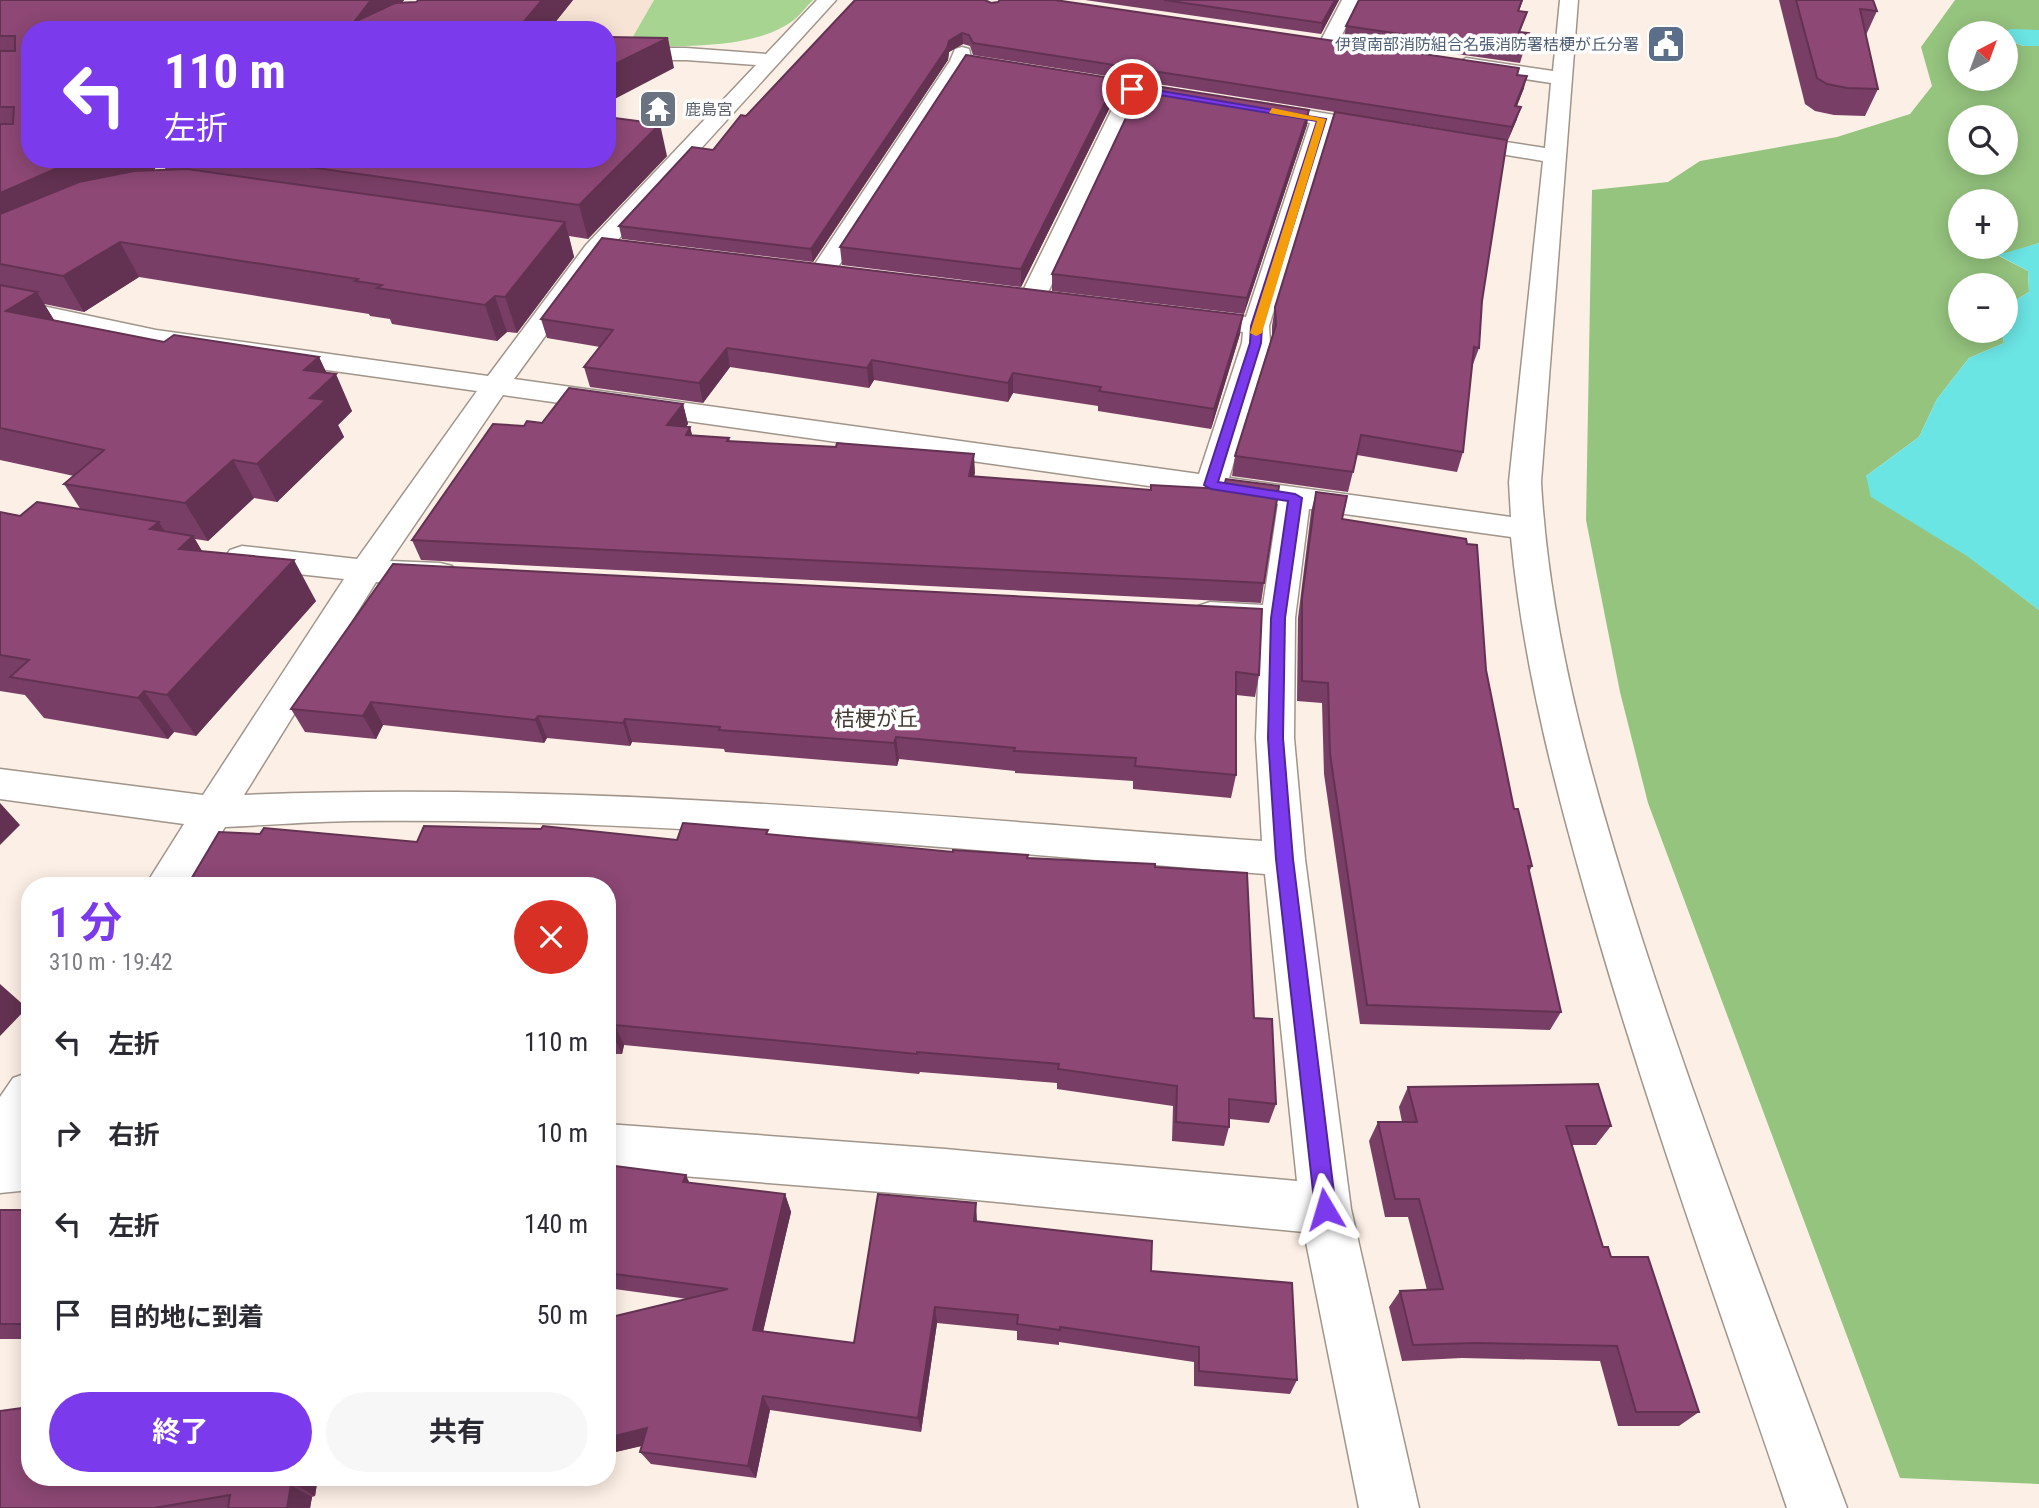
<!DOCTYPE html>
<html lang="ja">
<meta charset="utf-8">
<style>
body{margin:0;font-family:"Roboto Condensed","Noto Sans JP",sans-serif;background:#f7f7f7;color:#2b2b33;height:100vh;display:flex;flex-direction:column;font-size:26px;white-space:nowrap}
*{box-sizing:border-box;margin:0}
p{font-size:23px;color:#7c7c81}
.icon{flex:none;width:38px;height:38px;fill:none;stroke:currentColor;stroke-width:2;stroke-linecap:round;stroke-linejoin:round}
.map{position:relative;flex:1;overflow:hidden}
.side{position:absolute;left:21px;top:877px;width:595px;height:609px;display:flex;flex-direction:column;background:#fff;border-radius:28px;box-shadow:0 4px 18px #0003}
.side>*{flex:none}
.guide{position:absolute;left:21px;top:21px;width:595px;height:147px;border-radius:28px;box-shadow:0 4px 18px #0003;background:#7c3aed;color:#fff;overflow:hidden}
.needle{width:46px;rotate:41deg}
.controls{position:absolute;left:1948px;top:21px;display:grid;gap:14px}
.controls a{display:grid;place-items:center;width:70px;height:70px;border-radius:50%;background:#fff;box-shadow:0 4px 18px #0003;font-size:35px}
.pin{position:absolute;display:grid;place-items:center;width:60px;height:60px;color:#fff;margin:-30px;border:4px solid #fff;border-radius:50%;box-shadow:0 2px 7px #0007}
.me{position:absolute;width:77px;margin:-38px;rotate:353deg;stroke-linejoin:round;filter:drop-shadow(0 0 5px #0008)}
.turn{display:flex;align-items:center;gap:24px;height:147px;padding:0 28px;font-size:32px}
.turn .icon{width:91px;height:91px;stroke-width:2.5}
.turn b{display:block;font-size:49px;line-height:60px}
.round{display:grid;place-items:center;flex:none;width:74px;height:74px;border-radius:37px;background:#f7f7f7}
.summary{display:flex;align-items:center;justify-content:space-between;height:119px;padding:0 28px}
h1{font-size:42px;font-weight:700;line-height:52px;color:#7c3aed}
.button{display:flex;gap:14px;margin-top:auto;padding:14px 28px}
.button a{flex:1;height:80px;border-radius:42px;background:#7c3aed;color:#fff;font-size:28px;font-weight:700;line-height:80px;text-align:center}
.button a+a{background:#f7f7f7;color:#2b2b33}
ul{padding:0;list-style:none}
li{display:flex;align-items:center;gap:21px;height:91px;padding:0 28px}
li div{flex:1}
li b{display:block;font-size:26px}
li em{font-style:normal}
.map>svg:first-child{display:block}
.education{fill:#f8e4d4}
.green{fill:#a7d591}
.forest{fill:#95c47e;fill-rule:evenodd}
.water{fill:#6be4e4}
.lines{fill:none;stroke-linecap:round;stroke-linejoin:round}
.minor-casing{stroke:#a0958b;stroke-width:3}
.minor{fill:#fff;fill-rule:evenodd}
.wall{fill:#793e65;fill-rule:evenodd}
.shaded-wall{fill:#633252}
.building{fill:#8d4875;stroke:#633252;stroke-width:2}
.route{fill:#7c3aed;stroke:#51269a;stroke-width:2}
.slow{fill:#f59e0b}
.labels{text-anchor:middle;stroke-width:7;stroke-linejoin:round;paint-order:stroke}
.far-service-label{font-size:16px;fill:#4e5e75;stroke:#fff;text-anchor:end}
.far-worship-label{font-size:16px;fill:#5b616d;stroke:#fff;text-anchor:start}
.quarter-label{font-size:21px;fill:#433a31;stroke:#fff}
</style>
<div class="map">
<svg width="2039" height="1508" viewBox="0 0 2039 1508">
<rect width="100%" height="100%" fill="#fcefe5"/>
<polygon class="education" points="455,0 654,0 627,47 607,47 607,30 422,30"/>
<path class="green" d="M654,0H813C807,6 801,14 794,20C754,51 675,45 627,47Z"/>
<path class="forest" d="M1955,0H2039V30L1960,33V79H2006V40L2024,46H2039V243L1999,256L2028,271L2029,292L2006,306V285H1960V331H2002L2004,343L1969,358L1937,399L1919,437L1866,476L2039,610V1484L1900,1478L1648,803L1620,692L1586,520L1592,190L1668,182L1700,161L1837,137L1910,114L1932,86L1921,47ZM1960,117H2006V163H1960ZM1960,201H2006V247H1960Z"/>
<g class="water">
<polygon points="2011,29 2039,30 2039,46 2024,46 2006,40 2006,33 2003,33"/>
<polygon points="2039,243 2039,610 1967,556 1871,497 1866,476 1919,437 1937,399 1969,358 2004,343 2002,331 2006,331 2006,306 2029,292 2028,271 1998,255"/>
</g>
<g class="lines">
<defs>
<g id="minor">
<path d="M817,0H836L604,255L514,379L1199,474L1242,343L1243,332L1179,324L1175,318L1179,312L1188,310L1246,317L1310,123L1249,112L1246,108L1249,104L1256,102L1383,123L1391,124L1394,129L1391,134L1383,135L1330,127L1269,326L1270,343L1229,478L1511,517L1509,482L1543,161L1453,146L1445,145L1442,140L1445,135L1453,134L1545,148L1551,83L1466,70L1456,64L1466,58L1553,71L1560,0H1578L1541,482C1550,640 1594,789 1642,939C1704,1131 1777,1319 1847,1508H1787C1723,1319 1655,1131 1599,940C1560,807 1524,675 1511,537L1309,509L1295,618L1294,738L1305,859L1351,1209L1419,1508H1359L1304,1232L945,1197L607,1170V1124L945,1149L1297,1181L1265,874C961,850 656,817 352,821C309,822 267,825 225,827L189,886H145L184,824L0,799V769L203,795L344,579L242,568L230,564L225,557L230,550L242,546L357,559L477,391L156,346L0,313V297L156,330L488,376L586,245L756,65L686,60H607V48H686L766,54ZM503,395L1278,504L1263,605L1210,602L1198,606L1193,614L1198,622L1210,626L1260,629L1256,738L1262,841C924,816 584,781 244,795L376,582L440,585L452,582L457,574L452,566L440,563L390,561Z"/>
<polygon points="1342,0 1360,0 1335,48 1321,48 1319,44"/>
<polygon points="962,47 969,49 971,57 1190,92 1197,94 1200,98 1197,102 1190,104 1139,96 1045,299 1041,305 1032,307 1023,305 1019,299 1120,93 965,68 831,278 822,281 813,278 809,273 950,61 955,49"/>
<polygon points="30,1072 30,1136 26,1142 30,1142 30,1190 0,1193 0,1097 13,1078"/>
</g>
</defs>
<use href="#minor" class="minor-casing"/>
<use href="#minor" class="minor"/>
</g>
<g class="wall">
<path d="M0,0H404L402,3L573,0L549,30H30V159H607L667,156L588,239L569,236L574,257L517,333L507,332L497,341L392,324L390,319L370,316L369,314L139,277L84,312L44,304L54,320L164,342L319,357L326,373L352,411L338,425L344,437L277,502L254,498L208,541L195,539L202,552L316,601L196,736L174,732L168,739L44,718L25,695L0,691V512L20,516L81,510L64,484L74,476L0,460ZM161,160L166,170H154Z"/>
<polygon points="1085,0 1339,0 1321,34"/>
<polygon points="1359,0 1523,0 1519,11 1527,12 1520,32 1529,33 1520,63 1344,38 1346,26"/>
<polygon points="1779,0 1873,0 1877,11 1866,35 1878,89 1865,116 1834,115 1815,111 1805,104"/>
<polygon points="991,3 1519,68 1517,75 1524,88 1517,106 1517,119 1508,140 1400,122 1482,301 1479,348 1472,367 1463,452 1457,472 1357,455 1348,492 1232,476 1235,456 1272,336 1272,326 1275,307 1335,112 973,55 970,46 963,44 949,52 948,60 813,262 622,239 619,226 713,150 746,116"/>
<polygon points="1116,95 1021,287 842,265 840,247"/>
<polygon points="1309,110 1307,125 1244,314 1052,291 1052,274"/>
<polygon points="541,319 1240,334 1211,429 1098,411 1098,406 1013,393 1008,402 874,380 869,388 730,367 703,403 590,387 584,367 600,347 547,338"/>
<polygon points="683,404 688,424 685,427 690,427 692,435 729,438 730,441 974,454 974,476 1264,583 1261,603 421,560 412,540 524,426"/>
<polygon points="1316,492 1486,670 1514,809 1532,866 1529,872 1561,1012 1550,1030 1360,1024 1324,774 1322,703 1297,701 1298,618 1311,512"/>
<polygon points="393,564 1259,675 1255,697 1236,695 1236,775 1231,798 1133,789 1133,781 1015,773 1015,771 899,759 897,766 725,752 724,749 632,742 630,746 547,738 544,743 383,725 376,739 305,732 291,709"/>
<polygon points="769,835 953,852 1155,867 1254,1018 1276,1104 1269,1123 1229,1119 1229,1127 1224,1146 1172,1141 1173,1106 1057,1089 1057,1083 920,1072 919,1074 624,1045 622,1054 607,1054 607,886 417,842 677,840"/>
<polygon points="1408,1087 1611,1126 1596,1145 1572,1145 1603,1247 1611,1257 1699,1412 1679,1426 1618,1426 1600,1361 1462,1358 1402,1361 1389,1307 1400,1291 1427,1290 1408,1217 1385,1217 1369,1141 1378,1122 1402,1122 1399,1107"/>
<polygon points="607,1165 690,1183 785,1194 791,1212 763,1331 854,1343 977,1221 1151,1271 1297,1380 1290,1394 1194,1386 1194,1362 1059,1342 1059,1345 1017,1340 1017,1331 937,1323 921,1432 770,1410 756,1478 651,1464 640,1452 642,1446 607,1454 607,1318 688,1299 607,1288"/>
<rect x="0" y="1210" width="30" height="129"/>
<polygon points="30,1477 318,1477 315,1496 312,1497 310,1508 0,1508"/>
</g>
<g class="shaded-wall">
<polygon points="371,0 404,0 381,30 354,22"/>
<polygon points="542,0 573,0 549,30 517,30"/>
<polygon points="1335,0 1339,0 1321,34 1322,23"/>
<polygon points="962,33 963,44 949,52 948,60 813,262 811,249 949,41"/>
<polygon points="668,38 674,68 607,103 607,68"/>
<polygon points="1527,76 1524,88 1512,118 1515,106"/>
<polygon points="1117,79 1116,95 1021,287 1021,269"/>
<polygon points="1521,107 1517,119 1508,140 1512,127"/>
<polygon points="1309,110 1307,125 1244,314 1247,298"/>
<polygon points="660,124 667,156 588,239 579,205"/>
<polygon points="98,159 161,160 141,188 0,237 0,193 62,166"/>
<polygon points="565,222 574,257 517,333 505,297"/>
<polygon points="120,242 139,277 84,312 63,276"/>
<polygon points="37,292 59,328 6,311"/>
<polygon points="495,296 507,332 497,341 485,305"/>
<polygon points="1243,315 1240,334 1211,429 1214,409"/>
<polygon points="727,348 730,367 703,403 699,383"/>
<polygon points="319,357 330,380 336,374 352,411 338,425 344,437 277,502 257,464 304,370"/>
<polygon points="872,360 874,380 869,388 867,368"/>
<polygon points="1013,373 1013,393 1008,402 1008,383"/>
<polygon points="683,404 688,424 672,444 667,425"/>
<polygon points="690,427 695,447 686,435"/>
<polygon points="974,454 975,473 970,495 969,476"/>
<polygon points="233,460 254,498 208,541 185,503"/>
<polygon points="159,522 185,563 150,529"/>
<polygon points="193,536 218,577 179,549"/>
<polygon points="294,560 316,601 196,736 167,695"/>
<polygon points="144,691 174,732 168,739 138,698"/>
<polygon points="371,702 383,725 376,739 363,716"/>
<polygon points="538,716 547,738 544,743 535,720"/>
<polygon points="625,719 632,742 630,746 623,723"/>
<polygon points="896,737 899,759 897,766 894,743"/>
<polygon points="0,803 20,825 0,845"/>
<polygon points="0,984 27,1008 0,1036"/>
<polygon points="615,1025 624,1045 622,1054 612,1034"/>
<polygon points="686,1175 694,1193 683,1182"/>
<polygon points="785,1194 791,1212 760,1345 753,1330"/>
<polygon points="976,1203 977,1221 974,1221"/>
<polygon points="935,1307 937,1323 921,1432 918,1418"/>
<polygon points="30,1313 30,1327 24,1324"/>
<polygon points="763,1396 770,1410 756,1478 748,1466"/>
<polygon points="647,1428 657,1442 607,1454 607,1438"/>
<polygon points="295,1477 318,1477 315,1496 294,1484"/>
<polygon points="291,1485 312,1497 310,1508 287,1508"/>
</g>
<g class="building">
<polygon points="0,0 371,0 354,22 395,3 416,2 419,0 542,0 517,30 30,30 30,159 98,159 62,166 0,193 0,124 13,124 14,107 0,107 0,51 15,51 15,36 0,36"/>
<polygon points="855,0 985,0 991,3 998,2 1000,0 1055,0 1519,68 1517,75 1527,76 1515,106 1521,107 1512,127 973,43 969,35 962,33 949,41 947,48 811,249 619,226 692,147 713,150 741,115 746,116"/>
<polygon points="1164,0 1335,0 1322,23"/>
<polygon points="1359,0 1522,0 1518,11 1527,12 1519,32 1529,33 1523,52 1346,26"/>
<polygon points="1796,0 1873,0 1877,11 1860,9 1878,89 1847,88 1827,84 1817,78"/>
<polygon points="607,37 668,38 607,68"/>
<polygon points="966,55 1117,79 1021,269 840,247"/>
<polygon points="1142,84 1309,110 1247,298 1052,274"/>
<polygon points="1335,112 1507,140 1482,301 1479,348 1474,347 1463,452 1361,435 1353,472 1235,456 1276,325 1275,307"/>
<polygon points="607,117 660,124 579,205 253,159 607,159"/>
<polygon points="187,169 565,222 505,297 495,296 485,305 377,288 382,285 355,281 358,279 120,242 63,276 0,264 0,214 79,182 134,171"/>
<polygon points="602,238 1243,315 1214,409 1099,391 1101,387 1013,373 1008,383 872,360 867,368 727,348 699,383 584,367 613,330 541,319"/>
<polygon points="0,285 37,292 6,311 164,342 174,335 319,357 304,370 336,374 310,398 326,400 257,464 233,460 185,503 64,484 104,450 0,428"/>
<polygon points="569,388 683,404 667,425 690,427 686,435 729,438 727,441 836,447 837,443 974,454 969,476 1151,490 1151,485 1223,489 1226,479 1279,486 1264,583 412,540 493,424 524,426 527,421 542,423"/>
<polygon points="1316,492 1347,496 1342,519 1466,539 1467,544 1477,545 1486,670 1514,809 1518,809 1532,866 1528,866 1561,1012 1367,1005 1330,754 1328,683 1302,681 1302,598"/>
<polygon points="37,502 159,522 150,529 193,536 179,549 294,560 167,695 144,691 138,698 10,677 29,660 0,655 0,512 20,516"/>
<polygon points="393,564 1262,609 1259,675 1236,672 1236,775 1135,766 1136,758 1014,751 1015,748 896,737 894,743 719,730 720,727 625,719 623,723 538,716 535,720 371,702 363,716 291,709"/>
<polygon points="683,823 768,830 766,834 953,852 953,850 1028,855 1027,858 1155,864 1155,867 1247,873 1254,1018 1272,1019 1276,1104 1229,1099 1229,1127 1176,1122 1177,1086 1058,1069 1059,1064 917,1052 917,1054 615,1025 612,1034 607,1034 607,886 187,886 219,832 260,834 264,828 417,842 424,826 541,829 543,826 677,840"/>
<polygon points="1598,1084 1611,1126 1566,1126 1603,1247 1608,1247 1611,1257 1648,1257 1699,1412 1636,1412 1617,1346 1475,1343 1413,1345 1400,1291 1443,1289 1419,1199 1395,1199 1378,1122 1417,1122 1408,1087"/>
<polygon points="607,1165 686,1175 683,1182 785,1194 753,1330 854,1343 878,1194 976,1203 974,1221 1152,1241 1151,1271 1292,1283 1297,1380 1199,1371 1199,1347 1060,1327 1060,1330 1017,1324 1018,1315 935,1307 918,1418 763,1396 748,1466 640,1452 647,1428 607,1438 607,1318 728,1289 607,1273"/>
<polygon points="0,1210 30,1210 30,1313 24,1324 0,1324"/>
<polygon points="30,1407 30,1477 295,1477 294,1484 291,1485 287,1508 228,1508 230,1495 154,1508 0,1508 0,1411"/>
</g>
<polygon class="route" points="1132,86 1326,119 1262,326 1261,343 1218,482 1295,494 1302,498 1285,618 1283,738 1293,859 1336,1209 1333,1216 1325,1219 1318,1216 1315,1209 1276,859 1268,738 1271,618 1288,501 1211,489 1204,485 1250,343 1251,326 1317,121 1129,90"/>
<polygon class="slow" points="1272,108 1326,119 1262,333 1256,336 1250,333 1317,121 1269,113"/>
<defs>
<symbol id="civic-square" viewBox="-11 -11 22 22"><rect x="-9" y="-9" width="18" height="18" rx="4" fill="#5c6f8a" stroke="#fff"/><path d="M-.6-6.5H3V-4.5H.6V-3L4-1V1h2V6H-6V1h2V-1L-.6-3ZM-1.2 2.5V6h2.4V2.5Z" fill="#fff"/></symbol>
<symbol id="temple-square" viewBox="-11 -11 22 22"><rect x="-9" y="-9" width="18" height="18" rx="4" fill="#6b7280" stroke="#fff"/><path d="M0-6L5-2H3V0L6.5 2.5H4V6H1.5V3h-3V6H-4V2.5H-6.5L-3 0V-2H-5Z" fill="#fff"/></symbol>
</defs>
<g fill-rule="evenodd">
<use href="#civic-square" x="1644" y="22" width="44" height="44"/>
<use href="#temple-square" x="636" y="87" width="44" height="44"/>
</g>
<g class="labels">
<g class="far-service-label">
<text x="1639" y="50">伊賀南部消防組合名張消防署桔梗が丘分署</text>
</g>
<g class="far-worship-label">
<text x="685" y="115">鹿島宮</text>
</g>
<g class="quarter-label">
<text x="876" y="726">桔梗が丘</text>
</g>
</g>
</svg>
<div class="controls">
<a><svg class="needle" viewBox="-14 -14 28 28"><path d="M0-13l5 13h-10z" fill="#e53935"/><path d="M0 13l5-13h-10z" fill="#7c7c81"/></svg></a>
<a><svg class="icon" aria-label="search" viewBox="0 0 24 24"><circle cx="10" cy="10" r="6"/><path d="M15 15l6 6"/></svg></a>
<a>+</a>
<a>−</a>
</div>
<div class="pin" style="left:1132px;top:89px;background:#d93025"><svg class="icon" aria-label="arrive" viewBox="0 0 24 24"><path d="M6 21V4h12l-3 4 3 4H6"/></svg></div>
<svg class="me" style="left:1325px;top:1209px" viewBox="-20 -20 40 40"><path d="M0-17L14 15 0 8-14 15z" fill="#7c3aed" stroke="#fff" stroke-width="4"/></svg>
<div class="guide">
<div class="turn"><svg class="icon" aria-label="left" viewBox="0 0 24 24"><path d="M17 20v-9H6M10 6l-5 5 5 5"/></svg><div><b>110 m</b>左折</div></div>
</div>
<section class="side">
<div class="summary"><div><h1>1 分</h1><p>310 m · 19:42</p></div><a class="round" style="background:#d93025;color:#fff"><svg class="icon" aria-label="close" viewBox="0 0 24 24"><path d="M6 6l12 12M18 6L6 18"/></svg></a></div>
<ul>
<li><svg class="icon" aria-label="left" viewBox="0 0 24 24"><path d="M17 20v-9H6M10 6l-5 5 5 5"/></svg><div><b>左折</b></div><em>110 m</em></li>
<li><svg class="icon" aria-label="right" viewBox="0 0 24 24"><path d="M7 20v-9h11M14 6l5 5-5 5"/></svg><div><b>右折</b></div><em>10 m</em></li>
<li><svg class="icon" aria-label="left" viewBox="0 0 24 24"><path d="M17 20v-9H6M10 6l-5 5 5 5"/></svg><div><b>左折</b></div><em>140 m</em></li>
<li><svg class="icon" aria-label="arrive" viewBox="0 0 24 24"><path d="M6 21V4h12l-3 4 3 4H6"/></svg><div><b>目的地に到着</b></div><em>50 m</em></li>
</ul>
<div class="button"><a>終了</a><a>共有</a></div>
</section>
</div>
